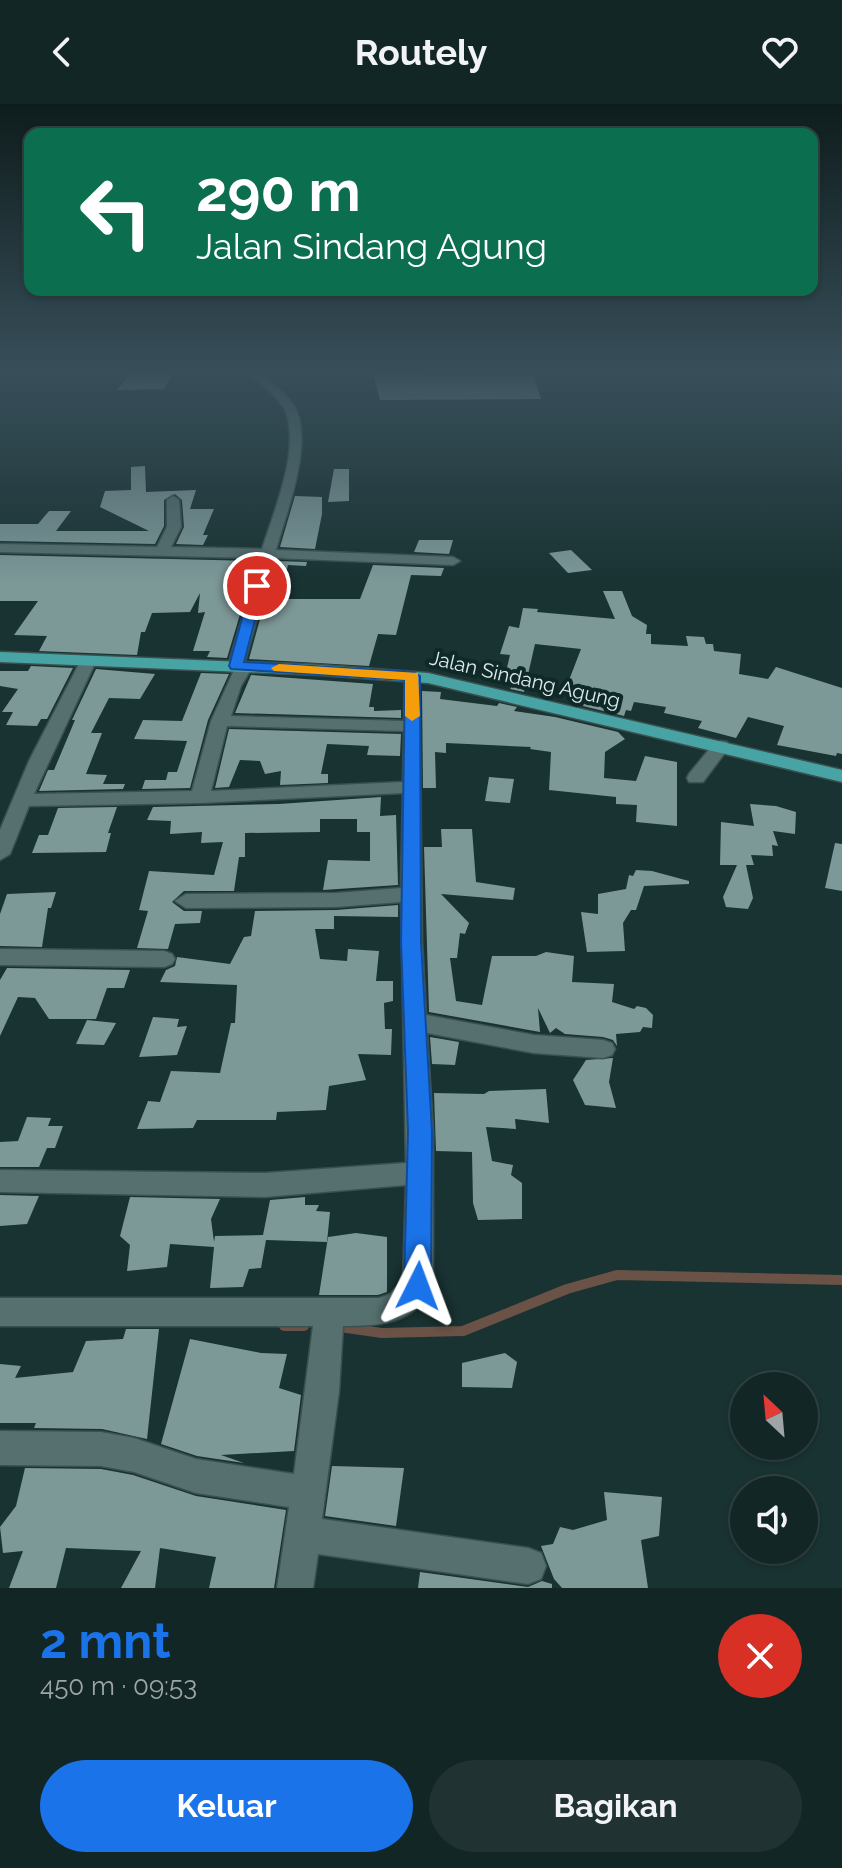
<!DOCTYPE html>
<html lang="id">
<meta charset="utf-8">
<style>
body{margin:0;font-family:Raleway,sans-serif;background:#203232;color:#f1f3f6;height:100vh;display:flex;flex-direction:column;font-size:30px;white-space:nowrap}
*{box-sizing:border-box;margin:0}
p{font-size:26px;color:#9da5a7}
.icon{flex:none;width:44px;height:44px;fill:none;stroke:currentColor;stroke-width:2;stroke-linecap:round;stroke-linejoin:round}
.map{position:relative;height:1484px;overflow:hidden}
.panel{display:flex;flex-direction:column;background:#132626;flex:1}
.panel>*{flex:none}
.hud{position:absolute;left:24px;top:24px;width:794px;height:168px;border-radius:16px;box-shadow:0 2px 6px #0004,0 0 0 2px #324343;background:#0b6e4f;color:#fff;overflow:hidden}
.needle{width:52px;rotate:334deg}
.tools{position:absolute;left:730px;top:1268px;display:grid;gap:16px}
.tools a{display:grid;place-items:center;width:88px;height:88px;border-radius:50%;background:#132626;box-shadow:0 2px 6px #0004,0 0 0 2px #324343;font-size:40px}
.pin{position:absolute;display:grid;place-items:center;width:68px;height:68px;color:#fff;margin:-34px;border:4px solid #fff;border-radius:50%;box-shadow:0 2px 8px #0007}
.me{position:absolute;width:88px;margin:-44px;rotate:3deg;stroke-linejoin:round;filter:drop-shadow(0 0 6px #0008)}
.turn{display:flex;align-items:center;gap:28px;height:168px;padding:0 40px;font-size:36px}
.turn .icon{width:104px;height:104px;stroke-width:2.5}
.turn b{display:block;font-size:56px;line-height:68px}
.round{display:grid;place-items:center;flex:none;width:84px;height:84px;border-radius:42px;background:#203232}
.summary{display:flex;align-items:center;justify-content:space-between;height:136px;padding:0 40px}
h1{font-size:48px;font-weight:700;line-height:60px;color:#1a73e8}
.button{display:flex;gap:16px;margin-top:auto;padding:16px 40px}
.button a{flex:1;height:92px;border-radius:48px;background:#1a73e8;color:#fff;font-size:32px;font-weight:700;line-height:92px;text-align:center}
.button a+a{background:#203232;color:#f1f3f6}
header{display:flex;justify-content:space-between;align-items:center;height:104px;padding:0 40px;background:#132626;font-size:36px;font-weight:700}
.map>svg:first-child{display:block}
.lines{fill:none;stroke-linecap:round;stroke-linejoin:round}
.stream{stroke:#6a5246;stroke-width:10}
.building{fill:#7c9897}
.minor-casing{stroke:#3b5050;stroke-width:3}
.primary-casing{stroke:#3b5050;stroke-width:3}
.minor{fill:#567070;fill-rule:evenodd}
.primary{fill:#48a4a4;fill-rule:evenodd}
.route{fill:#1a73e8;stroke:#114b97;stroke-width:2}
.slow{fill:#f59e0b}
.labels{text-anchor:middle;stroke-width:8;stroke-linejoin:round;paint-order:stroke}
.street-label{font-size:20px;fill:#ddebeb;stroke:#0f2828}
</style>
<header><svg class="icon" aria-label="back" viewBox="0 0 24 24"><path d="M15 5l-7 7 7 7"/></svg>Routely<svg class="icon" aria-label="heart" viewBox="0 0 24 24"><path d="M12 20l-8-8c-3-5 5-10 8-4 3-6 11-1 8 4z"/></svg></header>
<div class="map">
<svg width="842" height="1484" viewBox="0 0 842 1484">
<rect width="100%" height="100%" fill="#193232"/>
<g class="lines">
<g class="stream">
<polyline points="284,1222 304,1222"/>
<polyline points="340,1223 382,1229 463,1227 567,1185 617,1171 842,1176"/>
</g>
</g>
<g class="building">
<polygon points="130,270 173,270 164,285 117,286"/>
<polygon points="373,270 534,272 541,295 380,296"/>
<polygon points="145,362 146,388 196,386 190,405 214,405 203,431 208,431 203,441 176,440 184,423 182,396 175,390 164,396 164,422 155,440 0,437 0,420 38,420 49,407 71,407 56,427 149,427 100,403 105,387 131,386 131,363"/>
<polygon points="334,365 349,365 349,397 328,398"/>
<polygon points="295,392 322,393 322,410 315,445 280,443"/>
<polygon points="419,436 453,436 449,450 414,448"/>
<polygon points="571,446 592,466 568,469 549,449"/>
<polygon points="0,451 256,457 227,554 207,553 210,547 193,547 205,508 198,509 200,489 190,508 152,509 145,528 141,528 137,551 39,547 47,532 14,531 38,497 0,497"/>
<polygon points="276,457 307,458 306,462 288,461 280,495 360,495 373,461 444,464 441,472 411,471 396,531 378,530 369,562 249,555"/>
<polygon points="603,487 622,487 632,512 647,521 646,530 651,530 651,540 688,542 686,532 704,533 706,540 713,540 714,547 741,550 739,570 768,575 776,563 842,584 842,650 837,649 836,652 777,641 784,622 748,613 736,634 698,624 702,617 664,609 666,603 634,598 631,607 626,606 624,612 583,602 588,587 566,584 581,545 535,540 524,588 510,585 520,573 505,572 510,551 500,550 509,522 519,524 523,504 538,505 537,508 615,515"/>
<polygon points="31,562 73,564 47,615 41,615 37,622 6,621 13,608 2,608 18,585 0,582 0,567 28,567"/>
<polygon points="96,565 155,570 140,595 109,594 91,629 102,629 86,670 107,671 103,680 125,680 123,685 39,687 48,666 54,666 75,616 72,616"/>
<polygon points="201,569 229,570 208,616 190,684 142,685 145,676 166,676 168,668 177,668 187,637 134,635 143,616 182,617"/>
<polygon points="251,571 373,580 369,603 374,603 374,607 401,606 401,614 235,609"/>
<polygon points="422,587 441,588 440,595 497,602 499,599 517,603 514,607 555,613 618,628 625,635 605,648 604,674 636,677 645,652 677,658 677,722 636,718 637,701 616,700 616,693 549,686 551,648 530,645 531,643 446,639 446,649 435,648 436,684 423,684"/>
<polygon points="229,625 401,630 400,652 367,651 369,642 327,640 321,670 328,670 328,679 280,681 281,667 265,670 260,657 240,656 229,683 215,684"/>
<polygon points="489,673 514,675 510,699 485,697"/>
<polygon points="381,693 380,712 396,711 398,781 323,786 328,756 370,757 370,728 357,728 357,715 320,715 320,728 245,729 245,753 239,753 234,787 184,787 172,798 184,807 202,807 200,819 175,820 168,845 137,844 148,807 139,806 149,767 214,771 223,738 201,739 202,728 170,730 171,717 147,716 153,703 279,700"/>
<polygon points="750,700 776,702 796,708 795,730 773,727 778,742 772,741 773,752 751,751 754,761 746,761 753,794 748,805 726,803 723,793 737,761 720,761 721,718 754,722"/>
<polygon points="117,703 108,729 111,729 106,748 32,749 39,731 48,731 58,704"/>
<polygon points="441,725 472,725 476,778 515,784 513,796 441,790 469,819 465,830 460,829 457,854 450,854 456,897 482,901 492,852 536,852 546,848 574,852 572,878 614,880 612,898 634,905 637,902 646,904 653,911 652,924 643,923 640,928 616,930 617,942 613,936 603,933 565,930 556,924 550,929 538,904 540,928 429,908 424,743 442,743"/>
<polygon points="835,739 842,740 842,787 825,784"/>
<polygon points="636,766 652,767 689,777 689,780 644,782 636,806 631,806 623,819 625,847 587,848 581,808 598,810 598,790 626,785 629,771 633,772"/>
<polygon points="56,788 51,804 48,804 42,843 0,842 0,810 7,790"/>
<polygon points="398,801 398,813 334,812 334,825 315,825 320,855 347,857 348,845 379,847 376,877 393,877 393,897 384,899 385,925 392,925 391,951 358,950 366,976 329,982 326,1006 277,1008 276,1016 197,1016 193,1024 137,1025 148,997 160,998 171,967 220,969 231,919 235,919 237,881 160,878 166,866 175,862 177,853 230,860 244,833 251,832 255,807 336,806"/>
<polygon points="7,864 130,866 124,884 107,884 96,915 49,915 35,894 18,893 0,932 0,876"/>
<polygon points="153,913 179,915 177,923 187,922 177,951 139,953"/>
<polygon points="87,916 116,919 104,941 76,940"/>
<polygon points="430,933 459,938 455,961 432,960"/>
<polygon points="613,954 609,978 616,1004 585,1001 573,976 586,956"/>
<polygon points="546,985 549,1019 515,1015 516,1025 486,1023 492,1057 513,1061 511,1071 522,1079 522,1115 478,1116 473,1099 472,1048 436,1047 434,989 484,990 489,987"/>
<polygon points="27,1013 51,1014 48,1022 63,1022 55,1044 47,1044 39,1063 0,1063 0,1038 18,1037"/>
<polygon points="0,1091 39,1092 27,1120 0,1122"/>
<polygon points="305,1093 305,1101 319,1101 316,1107 330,1108 327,1138 266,1136 261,1164 249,1165 243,1183 210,1184 214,1143 170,1140 167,1163 127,1167 130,1141 120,1132 130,1093 220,1095 211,1115 214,1138 215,1132 263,1131 270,1096"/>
<polygon points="356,1129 387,1133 387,1188 378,1191 319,1191 328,1133"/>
<polygon points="126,1225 159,1225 147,1335 102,1325 34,1324 36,1319 0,1319 0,1260 21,1262 15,1274 73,1268 86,1237 123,1235"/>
<polygon points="190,1235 261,1249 287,1250 279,1284 301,1291 294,1347 221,1351 244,1359 197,1352 161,1340"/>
<polygon points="505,1249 517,1258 512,1284 462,1283 462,1259"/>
<polygon points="332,1362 404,1364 396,1422 325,1412"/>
<polygon points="25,1364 101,1365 133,1371 196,1392 286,1406 274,1484 209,1484 216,1453 160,1444 155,1484 121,1484 141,1447 66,1444 56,1484 9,1484 23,1447 3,1449 0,1423 16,1402"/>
<polygon points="604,1388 662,1393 659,1432 641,1436 648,1484 562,1484 554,1475 541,1442 553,1440 560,1423 573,1426 607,1416"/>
<polygon points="420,1468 528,1483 542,1477 552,1480 552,1484 418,1484"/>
</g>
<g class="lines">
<defs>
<g id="minor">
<path d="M251,270H262C271,279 286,289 293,300C316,335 286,409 276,446L453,453L460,457L453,461L274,454L245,557L253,562L241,582L231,612L404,617L405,572L407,569H419L422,838L426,911L534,931L603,936L612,939L615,945L612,951L603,954L534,949L427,929L433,1027V1182C415,1220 380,1222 343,1222L339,1287L322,1415L528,1444L541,1449L546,1462L541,1475L528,1480L318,1450L313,1484H277L289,1403L196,1389L134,1368L101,1362L0,1361V1327L101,1328L134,1334L196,1355L294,1370L313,1222H0V1194H379L390,1190L403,1177L406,1081L265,1093L0,1088V1066L265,1069L406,1059L401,798L336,803L186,804L175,797L186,790L336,789L401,784L403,689L200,699L29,702L10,750L0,756V726L29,657L82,554H94L96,557L34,690L192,687L211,617L234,566L228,562L260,454L0,448V440L157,443L167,423V396L173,392L179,396L181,423L171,443L262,445C274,407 301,345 285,306C279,293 261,281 251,270ZM227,622L404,627L403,678L211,687Z"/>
<polygon points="721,637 727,638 730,642 703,678 689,678 687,674 689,670 715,638"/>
<polygon points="0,845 164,847 172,850 175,855 172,860 164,863 0,861"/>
</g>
<polygon id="primary" points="0,548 320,561 428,569 842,666 842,678 428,579 320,571 0,558"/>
</defs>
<use href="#minor" class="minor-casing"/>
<use href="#primary" class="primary-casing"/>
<use href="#minor" class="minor"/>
<use href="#primary" class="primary"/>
</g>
<linearGradient id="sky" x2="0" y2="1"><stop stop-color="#0e1c1c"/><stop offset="0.56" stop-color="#384f5a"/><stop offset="1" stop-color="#384f5a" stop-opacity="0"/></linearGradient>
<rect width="842" height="478" fill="url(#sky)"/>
<polygon class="route" points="257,478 264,482 244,558 413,568 420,572 421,838 432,1027 431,1182 427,1190 418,1194 408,1190 404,1182 408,1027 401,838 405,576 231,565 229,562 251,482"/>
<polygon class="slow" points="279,560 418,569 420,612 412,617 405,612 405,576 274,567 271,564"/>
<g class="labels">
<g class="street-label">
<text transform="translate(525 575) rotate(13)" y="7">Jalan Sindang Agung</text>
</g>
</g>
</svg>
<div class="tools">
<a><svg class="needle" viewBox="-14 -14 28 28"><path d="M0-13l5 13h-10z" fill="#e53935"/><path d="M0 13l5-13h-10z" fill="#9da5a7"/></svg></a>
<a><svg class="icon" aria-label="sound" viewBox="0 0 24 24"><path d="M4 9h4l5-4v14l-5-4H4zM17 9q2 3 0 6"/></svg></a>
</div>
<div class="pin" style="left:257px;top:482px;background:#d93025"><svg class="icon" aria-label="arrive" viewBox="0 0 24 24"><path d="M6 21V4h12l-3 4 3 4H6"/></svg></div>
<svg class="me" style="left:418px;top:1182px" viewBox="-20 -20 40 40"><path d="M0-17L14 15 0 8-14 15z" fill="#1a73e8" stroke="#fff" stroke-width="4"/></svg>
<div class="hud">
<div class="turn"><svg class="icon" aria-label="left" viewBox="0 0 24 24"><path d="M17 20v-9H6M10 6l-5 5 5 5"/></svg><div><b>290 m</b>Jalan Sindang Agung</div></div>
</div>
</div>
<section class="panel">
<div class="summary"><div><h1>2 mnt</h1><p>450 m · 09:53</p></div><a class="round" style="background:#d93025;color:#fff"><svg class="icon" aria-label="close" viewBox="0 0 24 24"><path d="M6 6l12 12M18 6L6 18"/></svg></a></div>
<div class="button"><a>Keluar</a><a>Bagikan</a></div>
</section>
